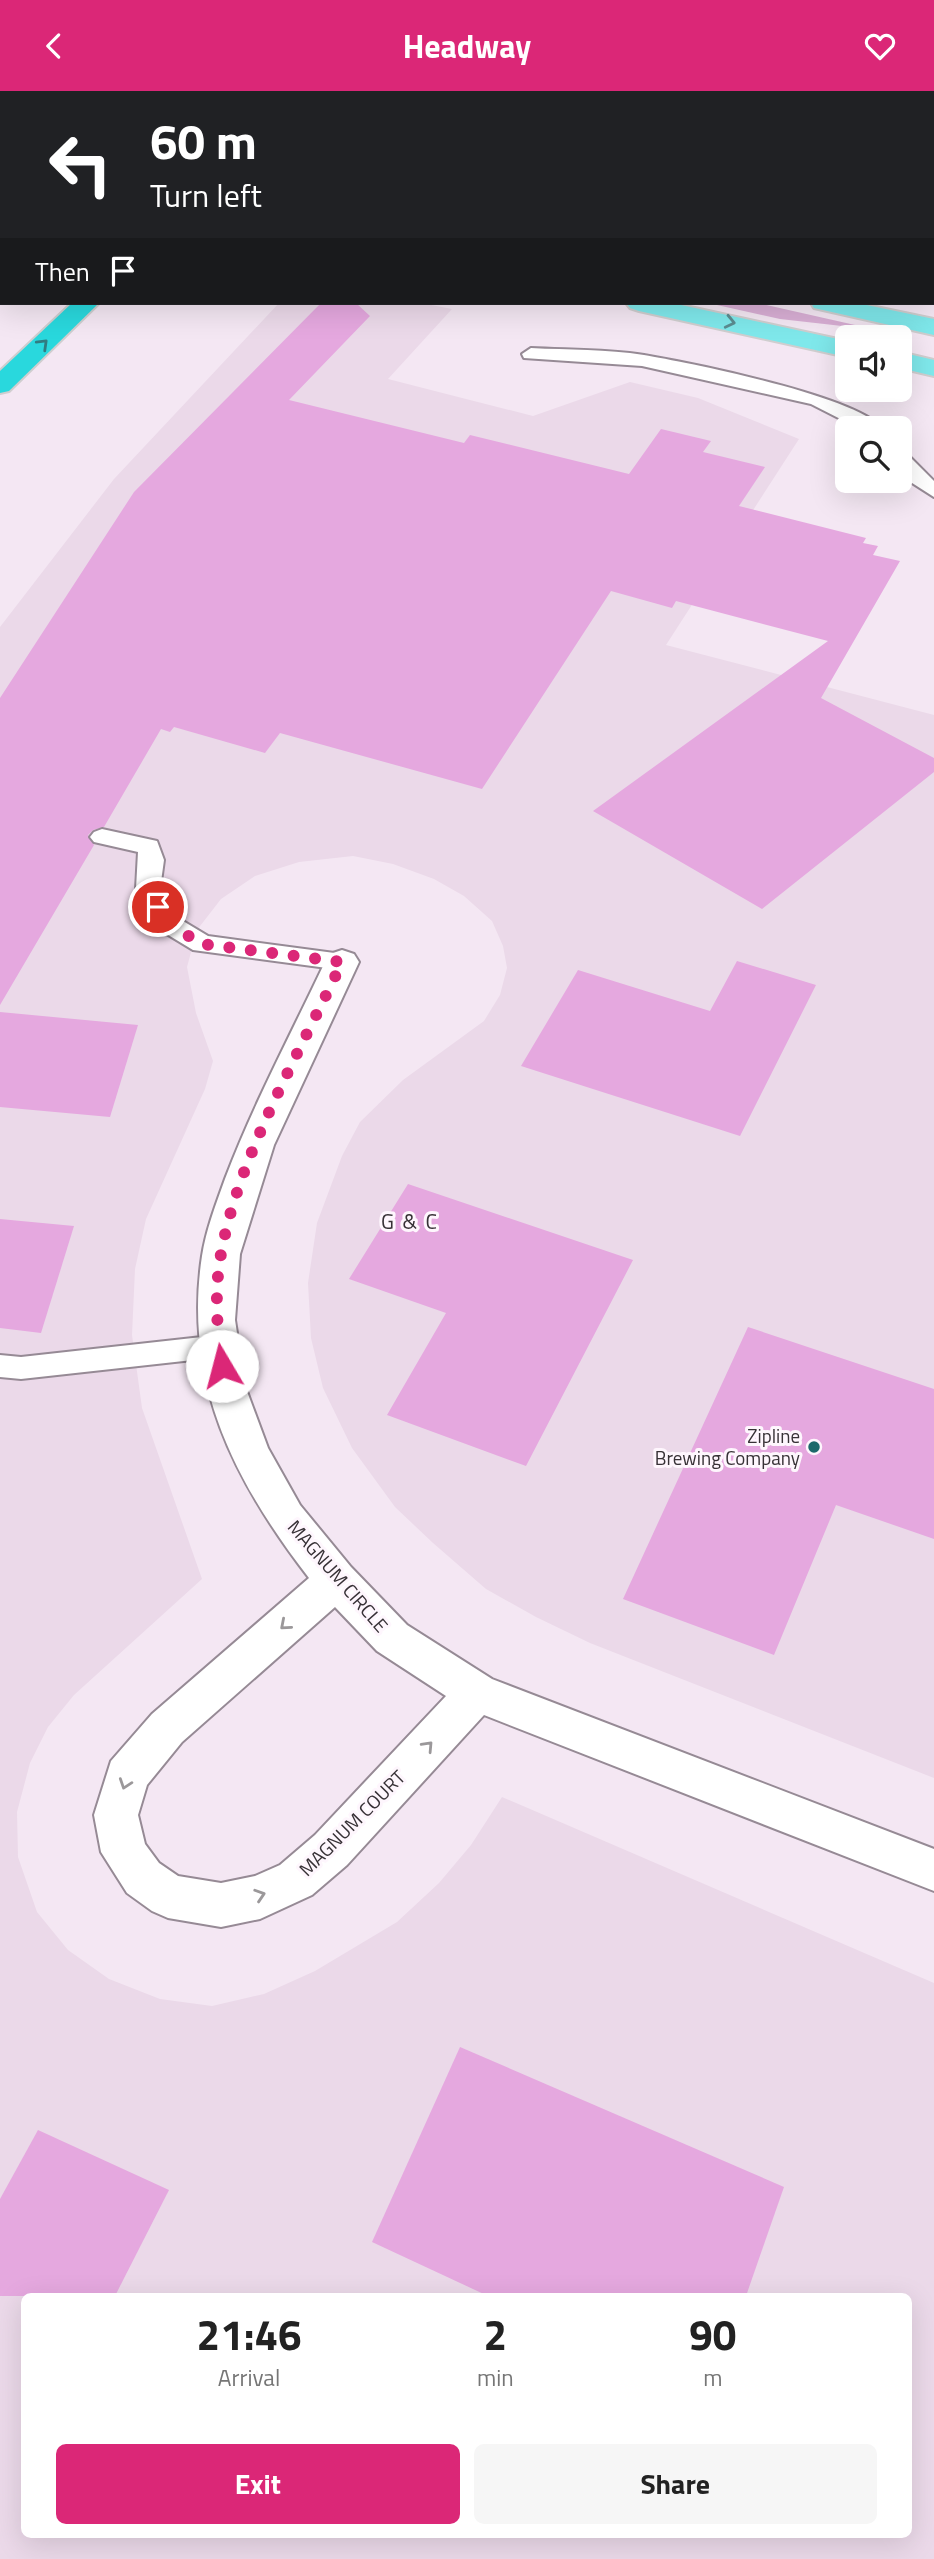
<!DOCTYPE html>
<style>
body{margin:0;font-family:"Titillium Web",sans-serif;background:#f6f6f6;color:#222;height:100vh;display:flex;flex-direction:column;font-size:26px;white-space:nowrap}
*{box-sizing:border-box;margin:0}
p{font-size:23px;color:#767676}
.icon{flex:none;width:38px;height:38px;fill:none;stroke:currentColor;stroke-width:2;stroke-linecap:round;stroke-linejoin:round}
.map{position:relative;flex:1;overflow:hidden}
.side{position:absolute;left:21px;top:2202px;width:891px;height:245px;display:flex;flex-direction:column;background:#fff;border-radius:10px;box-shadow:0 7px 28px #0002}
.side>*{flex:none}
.top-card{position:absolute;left:0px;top:0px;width:934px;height:214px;box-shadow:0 7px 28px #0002;background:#202124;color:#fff;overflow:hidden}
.tools{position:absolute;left:835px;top:234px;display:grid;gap:14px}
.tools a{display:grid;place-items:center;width:77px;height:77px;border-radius:10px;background:#fff;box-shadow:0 7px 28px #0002;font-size:35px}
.pin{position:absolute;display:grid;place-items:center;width:60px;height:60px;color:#fff;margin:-30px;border:4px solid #fff;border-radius:50%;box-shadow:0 2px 7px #0007}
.me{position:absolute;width:77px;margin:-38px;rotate:352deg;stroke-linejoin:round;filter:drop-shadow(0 0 5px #0008)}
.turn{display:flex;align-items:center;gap:24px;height:147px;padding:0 35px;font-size:32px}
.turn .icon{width:91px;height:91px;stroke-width:2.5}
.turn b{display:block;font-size:49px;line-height:60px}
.then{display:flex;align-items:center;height:66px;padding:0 35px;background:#0003;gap:14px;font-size:26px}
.eta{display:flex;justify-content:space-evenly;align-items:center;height:119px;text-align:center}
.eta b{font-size:42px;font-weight:700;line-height:49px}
.button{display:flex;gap:14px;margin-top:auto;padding:14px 35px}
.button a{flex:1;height:80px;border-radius:10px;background:#db2777;color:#fff;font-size:28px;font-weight:700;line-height:80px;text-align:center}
.button a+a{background:#f6f6f6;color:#222}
header{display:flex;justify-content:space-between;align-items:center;height:91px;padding:0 35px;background:#db2777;color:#fff;font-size:32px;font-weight:700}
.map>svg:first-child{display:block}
.built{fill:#ebd9e9;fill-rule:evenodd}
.green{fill:#d8aed4}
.building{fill:#e5a8df}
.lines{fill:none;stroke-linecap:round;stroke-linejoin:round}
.lane-casing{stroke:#968a95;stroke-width:4}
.street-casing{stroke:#968a95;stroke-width:4}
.primary-casing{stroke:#cfcecf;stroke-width:4}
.highway-casing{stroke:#cfcecf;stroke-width:4}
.lane{fill:#fff;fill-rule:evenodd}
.street{fill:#fff;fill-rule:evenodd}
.primary{fill:#7fe8eb;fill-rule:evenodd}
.highway{fill:#29d8dd;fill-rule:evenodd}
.oneway{stroke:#5b8c90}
.oneway2{stroke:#317c81}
.oneway3{stroke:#9b989a}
.route{stroke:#db2777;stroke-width:12;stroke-dasharray:0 21.6}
.poi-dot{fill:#1c696b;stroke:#fef6fd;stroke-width:2.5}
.labels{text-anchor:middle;stroke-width:6;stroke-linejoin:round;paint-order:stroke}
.poi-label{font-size:19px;fill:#373136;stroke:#fef6fd;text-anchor:end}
.street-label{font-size:19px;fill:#373136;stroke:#fef6fd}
.neighbourhood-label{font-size:21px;letter-spacing:2px;fill:#373136;stroke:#fef6fd}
</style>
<header><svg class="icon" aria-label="back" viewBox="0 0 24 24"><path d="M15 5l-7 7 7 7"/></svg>Headway<svg class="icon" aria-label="heart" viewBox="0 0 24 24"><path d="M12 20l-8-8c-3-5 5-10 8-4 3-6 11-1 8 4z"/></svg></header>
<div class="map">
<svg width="934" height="2468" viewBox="0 0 934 2468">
<rect width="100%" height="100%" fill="#f4e7f3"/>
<path class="built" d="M279,212H421L452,218L388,288L533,325L630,291L698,307L799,348L666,554L934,624V1687L590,1552L536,1526L486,1498L433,1452L395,1416L352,1357L323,1297L311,1247L308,1192L317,1132L342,1065L360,1031L403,989L484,930L500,904L507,877L503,855L492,830L464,805L434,788L393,773L353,765L299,771L255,785L221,808L197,839L187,876L196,922L213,970L205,998L146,1128L135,1178L132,1244L142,1317L202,1488L74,1604L48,1636L30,1672L17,1721L18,1766L37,1821L68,1859L109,1888L160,1908L212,1915L264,1903L315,1880L397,1831L439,1792L471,1754L502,1706L934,1892V2468H0V536L114,388ZM24,2205H908V2443H24Z"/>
<polygon class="green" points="708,212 757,212 855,234 851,236 780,228"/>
<g class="building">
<polygon points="321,212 356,212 370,225 289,309 464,352 470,344 629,383 661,338 711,350 703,361 765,376 739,415 866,447 863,452 878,455 873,464 900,470 821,607 934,667 934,681 762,818 593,720 828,550 676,510 672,517 611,500 482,698 280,642 265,662 174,636 170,641 161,638 104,736 93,739 88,744 94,754 0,914 0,607 134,401"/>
<polygon points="737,870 816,894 740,1045 521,975 578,879 710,920"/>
<polygon points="0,921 138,934 110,1026 0,1016"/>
<polygon points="408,1093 633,1169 526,1375 387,1324 446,1222 349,1188"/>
<polygon points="0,1128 74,1135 41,1242 0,1237"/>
<polygon points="748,1236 934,1298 934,1448 836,1414 774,1564 623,1508"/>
<polygon points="460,1956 784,2096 746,2205 488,2205 372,2151"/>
<polygon points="38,2039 169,2099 115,2205 0,2205 0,2108"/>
</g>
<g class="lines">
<defs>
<g id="lane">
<path d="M531,257C568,259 607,258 644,264C690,272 858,305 883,338H860L811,313L642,275L524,267L522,263Z"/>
<polygon points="900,361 907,363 934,390 934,406 909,390 900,379"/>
<polygon points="102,738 157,750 164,769 160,798 178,827 208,845 342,863 351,865 354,871 351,877 342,879 193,859 160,839 136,798 138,761 94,751 90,746 94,741"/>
<polygon points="220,1244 230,1247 234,1255 230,1263 220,1266 21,1288 0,1286 0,1264 21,1266"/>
</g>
<g id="street">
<polygon points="794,0 817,0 793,2"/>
<rect x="933" y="131" width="1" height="15"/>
<path d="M342,859L354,863L359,871L274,1054L240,1163L235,1229L245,1295L268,1357L300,1414L351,1476L407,1534L492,1588L934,1758V1800L484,1624L347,1774L312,1804L260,1828L221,1836L168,1827L152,1820L127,1802L101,1761L94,1724L111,1670L152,1623L309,1487C234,1390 183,1290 202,1165C206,1139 216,1113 225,1088C253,1014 291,943 325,871L330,863ZM335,1516L377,1560L446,1605L315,1744L280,1774L255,1785L221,1792L178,1785L159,1772L145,1753L138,1724L147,1694L182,1651Z"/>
</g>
<g id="primary">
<polygon points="0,27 2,28 2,42 0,41"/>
<rect x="0" y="66" width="2" height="14"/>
<polygon points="626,212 672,212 847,250 847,266 639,220 630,217"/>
<polygon points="811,212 857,212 934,228 934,244 814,217"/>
<polygon points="900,261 934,269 934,285 900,277"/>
</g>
<g id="highway">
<rect x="252" y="0" width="22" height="2"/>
<polygon points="72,212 99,212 9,300 0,302 0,280"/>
</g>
</defs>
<use href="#lane" class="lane-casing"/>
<use href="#street" class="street-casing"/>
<use href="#primary" class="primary-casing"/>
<use href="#highway" class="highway-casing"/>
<use href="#lane" class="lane"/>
<use href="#street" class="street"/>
<use href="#primary" class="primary"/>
<use href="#highway" class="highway"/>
</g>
<defs><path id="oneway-chevron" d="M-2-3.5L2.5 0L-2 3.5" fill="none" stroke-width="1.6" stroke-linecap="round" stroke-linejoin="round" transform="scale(1.75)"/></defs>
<use class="oneway" href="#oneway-chevron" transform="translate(730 231) rotate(13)"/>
<use class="oneway2" href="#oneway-chevron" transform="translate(43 253) rotate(-44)"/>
<g class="oneway3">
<use href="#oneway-chevron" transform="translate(285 1534) rotate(139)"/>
<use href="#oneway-chevron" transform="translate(428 1655) rotate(-47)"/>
<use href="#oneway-chevron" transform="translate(125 1693) rotate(109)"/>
<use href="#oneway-chevron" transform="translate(260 1804) rotate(-18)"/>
</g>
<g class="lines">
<path class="route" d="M158,816L169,833L202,853L342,871C300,961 238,1066 221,1163C214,1200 217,1238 222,1275"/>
</g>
<circle class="poi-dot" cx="814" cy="1356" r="7"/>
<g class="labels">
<g class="poi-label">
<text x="800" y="1352">Zipline<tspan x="800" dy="22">Brewing Company</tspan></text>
</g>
<g class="street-label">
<text transform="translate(338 1485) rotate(49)" y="7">MAGNUM CIRCLE</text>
<text transform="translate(352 1732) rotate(-45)" y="7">MAGNUM COURT</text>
</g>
<g class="neighbourhood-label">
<text x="410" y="1138">G &amp; C</text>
</g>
</g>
</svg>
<div class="tools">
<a><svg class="icon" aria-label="sound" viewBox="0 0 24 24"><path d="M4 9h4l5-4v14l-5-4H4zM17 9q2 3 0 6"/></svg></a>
<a><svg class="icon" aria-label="search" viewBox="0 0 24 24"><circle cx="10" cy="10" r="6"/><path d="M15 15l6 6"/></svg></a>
</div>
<div class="pin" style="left:158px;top:816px;background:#d93025"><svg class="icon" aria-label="arrive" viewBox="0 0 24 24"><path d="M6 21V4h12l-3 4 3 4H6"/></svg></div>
<svg class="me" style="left:222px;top:1275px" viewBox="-20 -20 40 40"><circle r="19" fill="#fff"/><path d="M0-13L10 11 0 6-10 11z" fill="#db2777"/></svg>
<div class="top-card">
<div class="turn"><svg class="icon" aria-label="left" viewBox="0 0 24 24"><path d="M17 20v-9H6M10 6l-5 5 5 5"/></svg><div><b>60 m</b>Turn left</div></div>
<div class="then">Then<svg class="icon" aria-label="arrive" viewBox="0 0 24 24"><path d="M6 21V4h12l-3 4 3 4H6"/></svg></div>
</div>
<section class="side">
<div class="eta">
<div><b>21:46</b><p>Arrival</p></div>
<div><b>2</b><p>min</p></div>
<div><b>90</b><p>m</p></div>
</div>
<div class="button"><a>Exit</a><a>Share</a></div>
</section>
</div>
